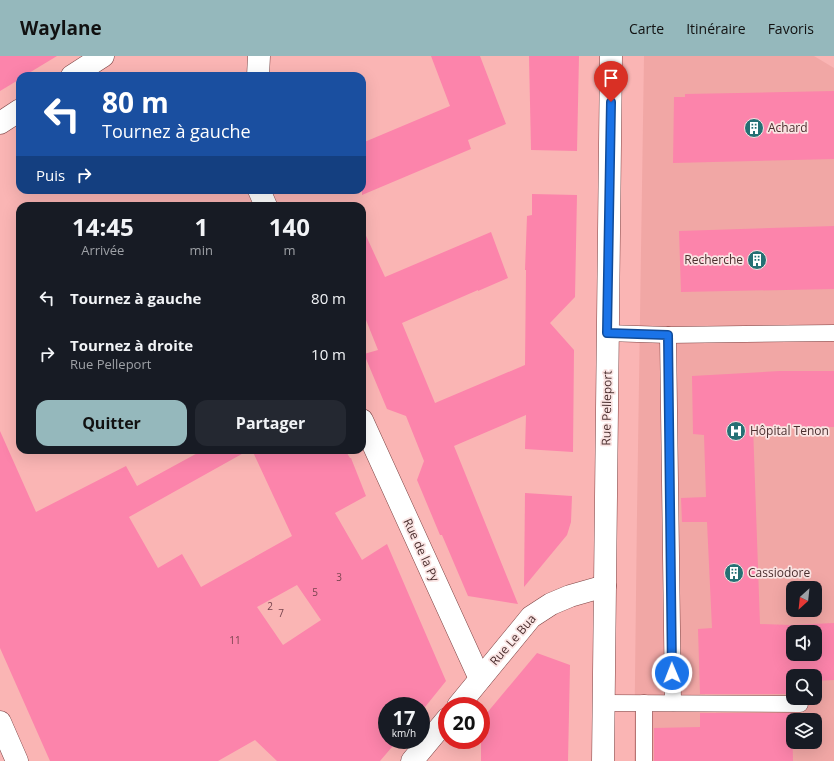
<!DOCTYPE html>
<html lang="fr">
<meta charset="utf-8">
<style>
body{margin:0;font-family:"Open Sans",sans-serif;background:#242831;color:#f1f3f6;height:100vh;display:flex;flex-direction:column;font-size:15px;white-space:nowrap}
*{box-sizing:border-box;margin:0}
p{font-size:13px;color:#9ea1a6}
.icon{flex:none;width:22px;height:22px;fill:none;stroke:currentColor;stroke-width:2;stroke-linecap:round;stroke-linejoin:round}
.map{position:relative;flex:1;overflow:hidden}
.side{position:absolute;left:16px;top:146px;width:350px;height:252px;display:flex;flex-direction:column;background:#171b24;border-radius:12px;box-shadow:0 4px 16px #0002}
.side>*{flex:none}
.banner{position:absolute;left:16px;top:16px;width:350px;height:122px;border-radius:12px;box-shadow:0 4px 16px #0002;background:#1a4fa0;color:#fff;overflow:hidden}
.needle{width:26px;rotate:207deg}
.controls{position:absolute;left:786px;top:525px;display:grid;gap:8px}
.controls a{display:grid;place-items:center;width:36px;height:36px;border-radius:8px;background:#171b24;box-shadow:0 4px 16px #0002;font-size:20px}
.speed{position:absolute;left:378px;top:641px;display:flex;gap:8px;font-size:20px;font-weight:700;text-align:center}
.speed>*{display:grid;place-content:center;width:52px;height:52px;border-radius:50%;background:#171b24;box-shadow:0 4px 16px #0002;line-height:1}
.speed small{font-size:10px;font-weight:400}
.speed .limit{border:6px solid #d22;background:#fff;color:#111}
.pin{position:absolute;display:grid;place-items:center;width:34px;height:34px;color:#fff;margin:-41px -17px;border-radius:50% 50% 50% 0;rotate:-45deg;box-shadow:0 0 4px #0007}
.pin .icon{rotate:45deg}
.me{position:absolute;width:44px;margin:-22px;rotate:359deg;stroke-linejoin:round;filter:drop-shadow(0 0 3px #0008)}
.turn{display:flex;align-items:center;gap:14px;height:84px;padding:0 20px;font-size:18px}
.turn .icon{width:52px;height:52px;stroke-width:2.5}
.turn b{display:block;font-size:28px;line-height:34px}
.then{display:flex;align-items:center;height:38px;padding:0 20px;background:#0003;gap:8px;font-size:15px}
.eta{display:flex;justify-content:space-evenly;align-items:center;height:68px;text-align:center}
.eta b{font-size:24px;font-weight:700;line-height:28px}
.primary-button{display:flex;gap:8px;margin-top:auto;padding:8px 20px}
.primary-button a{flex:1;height:46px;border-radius:12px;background:#95b8bc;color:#111;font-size:16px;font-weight:700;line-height:46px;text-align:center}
.primary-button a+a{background:#242831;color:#f1f3f6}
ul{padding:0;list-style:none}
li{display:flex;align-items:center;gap:12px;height:56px;padding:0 20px}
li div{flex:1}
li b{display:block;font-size:15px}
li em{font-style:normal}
header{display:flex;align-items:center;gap:24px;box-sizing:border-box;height:56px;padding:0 20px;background:#95b8bc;color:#111}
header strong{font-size:19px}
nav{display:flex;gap:22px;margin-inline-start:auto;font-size:14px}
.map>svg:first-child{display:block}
.built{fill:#f1a7a5;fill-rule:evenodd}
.building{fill:#fc84ab;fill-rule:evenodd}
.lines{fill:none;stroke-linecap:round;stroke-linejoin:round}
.lane-casing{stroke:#7d4343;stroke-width:17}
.street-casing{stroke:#7d4343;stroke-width:23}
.lane{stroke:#fff;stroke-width:16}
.street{stroke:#fff;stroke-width:22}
.route-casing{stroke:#114b97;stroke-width:10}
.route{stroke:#1a73e8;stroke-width:7}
.labels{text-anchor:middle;stroke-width:3.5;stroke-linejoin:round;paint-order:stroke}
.number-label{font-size:10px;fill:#77444e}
.poi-label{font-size:12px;fill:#4b2f2f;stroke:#fae4e3;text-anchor:start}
.street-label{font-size:12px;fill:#4b2f2f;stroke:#fae4e3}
</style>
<header>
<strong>Waylane</strong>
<nav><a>Carte</a><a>Itinéraire</a><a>Favoris</a></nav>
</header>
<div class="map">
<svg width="834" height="705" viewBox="0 0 834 705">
<rect width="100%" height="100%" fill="#fab5b4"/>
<path class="built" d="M644,0H814L834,12V705H634L637,457ZM793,532H815V554H793ZM793,576H815V598H793ZM793,620H815V642H793ZM793,664H815V686H793Z"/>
<g class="building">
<polygon points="0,0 57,0 24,20 20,20 20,23 0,35"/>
<polygon points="431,0 480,0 506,68 468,84 471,93 362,139 362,87 450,50"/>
<polygon points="529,0 579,0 577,95 531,94"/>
<polygon points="834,35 834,103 673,107 674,41 685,41 685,38"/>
<polygon points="532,138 577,139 575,241 550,267 574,294 573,396 525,393 526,359 454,390 518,548 468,540 442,479 440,479 417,424 424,405 406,360 387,353 364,298 378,294 362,254 362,171 385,221 491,176 508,222 478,235 478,234 402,267 435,347 525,309 526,214 525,214 527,160 532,159"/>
<polygon points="834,170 834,233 681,236 679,175"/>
<path d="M780,315H834V371L753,370L760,568L790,569L834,567V624L815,625V620H793V626H791V638H700L698,573L712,572L707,466H682L681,442L706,441L704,379L693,378L692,320ZM793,576H815V598H793Z"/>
<path d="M0,375L36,456L126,410L137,430L203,394H249L129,461L158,512L182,498L201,531L292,480L252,394H345L350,402H351L366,440L335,457L362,504L387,488L446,625L421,656V650H387V684H398L380,705H277L255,684L218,705H50L0,592ZM297,529L321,564L283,589L257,551Z"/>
<polygon points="525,437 572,440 571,466 567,479 524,531"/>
<polygon points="537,597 570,609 568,705 481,705 481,664"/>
<polygon points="700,657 792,657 793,705 654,705 654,672 700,671"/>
</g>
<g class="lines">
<defs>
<g id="lane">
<polyline points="607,277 668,279 834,277"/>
<polyline points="668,279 673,647"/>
<polyline points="604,647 800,648"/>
<polyline points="644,647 644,705"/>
</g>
<g id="street">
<polyline points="72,20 103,0"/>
<polyline points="258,20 259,0"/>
<polyline points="0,67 20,54"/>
<polyline points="259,134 266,150"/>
<polyline points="362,364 480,623"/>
<polyline points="458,650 531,561 551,548 570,540 605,530"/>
<polyline points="0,666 17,705"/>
<polyline points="412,705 447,663"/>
<polyline points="603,705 611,0"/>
</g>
</defs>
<use href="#lane" class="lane-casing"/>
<use href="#street" class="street-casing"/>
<use href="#lane" class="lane"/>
<use href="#street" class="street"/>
</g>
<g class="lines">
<defs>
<polyline id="route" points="611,46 607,277 668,279 672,617"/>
</defs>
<use href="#route" class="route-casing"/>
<use href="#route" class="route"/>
</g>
<defs>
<symbol id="building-disc" viewBox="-11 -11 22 22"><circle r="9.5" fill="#257074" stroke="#fae4e3"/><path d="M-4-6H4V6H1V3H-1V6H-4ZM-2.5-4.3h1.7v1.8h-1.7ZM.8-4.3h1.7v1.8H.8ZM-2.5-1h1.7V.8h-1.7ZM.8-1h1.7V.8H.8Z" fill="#fff"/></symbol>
<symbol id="hospital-disc" viewBox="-11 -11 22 22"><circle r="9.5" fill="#257074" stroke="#fae4e3"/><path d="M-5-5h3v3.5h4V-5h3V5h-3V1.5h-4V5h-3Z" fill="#fff"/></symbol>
</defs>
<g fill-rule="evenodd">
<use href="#building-disc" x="743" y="61" width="22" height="22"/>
<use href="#building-disc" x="746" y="193" width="22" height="22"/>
<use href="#hospital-disc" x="725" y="364" width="22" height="22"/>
<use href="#building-disc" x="723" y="506" width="22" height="22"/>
</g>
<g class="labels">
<g class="number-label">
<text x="339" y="525">3</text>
<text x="315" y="540">5</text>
<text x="270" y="554">2</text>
<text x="281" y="561">7</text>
<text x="235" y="588">11</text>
</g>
<g class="poi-label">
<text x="768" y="76">Achard</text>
<text x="743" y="208" text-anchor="end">Recherche</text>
<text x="750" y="379">Hôpital Tenon</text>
<text x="748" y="521">Cassiodore</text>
</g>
<g class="street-label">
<text transform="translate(607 352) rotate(-89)" y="4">Rue Pelleport</text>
<text transform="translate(421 494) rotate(65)" y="4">Rue de la Py</text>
<text transform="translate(513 584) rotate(-49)" y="4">Rue Le Bua</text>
</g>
</g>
</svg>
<div class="controls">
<a><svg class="needle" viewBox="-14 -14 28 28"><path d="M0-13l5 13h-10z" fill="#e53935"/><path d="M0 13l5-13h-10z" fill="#9ea1a6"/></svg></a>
<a><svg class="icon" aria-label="sound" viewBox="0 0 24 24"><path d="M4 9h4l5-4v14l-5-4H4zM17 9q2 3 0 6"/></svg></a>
<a><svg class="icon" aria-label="search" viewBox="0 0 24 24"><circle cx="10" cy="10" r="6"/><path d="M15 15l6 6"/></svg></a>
<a><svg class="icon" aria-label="layers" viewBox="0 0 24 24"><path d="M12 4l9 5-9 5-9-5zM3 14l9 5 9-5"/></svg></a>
</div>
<div class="speed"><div>17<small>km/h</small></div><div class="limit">20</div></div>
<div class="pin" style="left:611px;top:46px;background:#d93025"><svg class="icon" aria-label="arrive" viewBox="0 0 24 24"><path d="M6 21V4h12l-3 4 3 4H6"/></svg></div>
<svg class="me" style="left:672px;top:617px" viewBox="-20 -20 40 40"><circle r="17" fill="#1a73e8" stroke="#fff" stroke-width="3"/><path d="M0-11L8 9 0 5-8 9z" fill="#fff"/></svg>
<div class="banner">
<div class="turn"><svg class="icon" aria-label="left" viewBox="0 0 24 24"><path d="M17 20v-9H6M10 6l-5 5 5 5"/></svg><div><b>80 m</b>Tournez à gauche</div></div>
<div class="then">Puis<svg class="icon" aria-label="right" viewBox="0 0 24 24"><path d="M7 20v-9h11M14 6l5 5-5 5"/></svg></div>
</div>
<section class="side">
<div class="eta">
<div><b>14:45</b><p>Arrivée</p></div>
<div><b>1</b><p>min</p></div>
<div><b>140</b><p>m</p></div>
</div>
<ul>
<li><svg class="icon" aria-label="left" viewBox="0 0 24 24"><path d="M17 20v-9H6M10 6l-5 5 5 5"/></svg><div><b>Tournez à gauche</b></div><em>80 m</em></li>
<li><svg class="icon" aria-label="right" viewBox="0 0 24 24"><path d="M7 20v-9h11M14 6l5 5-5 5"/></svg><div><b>Tournez à droite</b><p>Rue Pelleport</p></div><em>10 m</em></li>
</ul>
<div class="primary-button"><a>Quitter</a><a>Partager</a></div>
</section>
</div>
